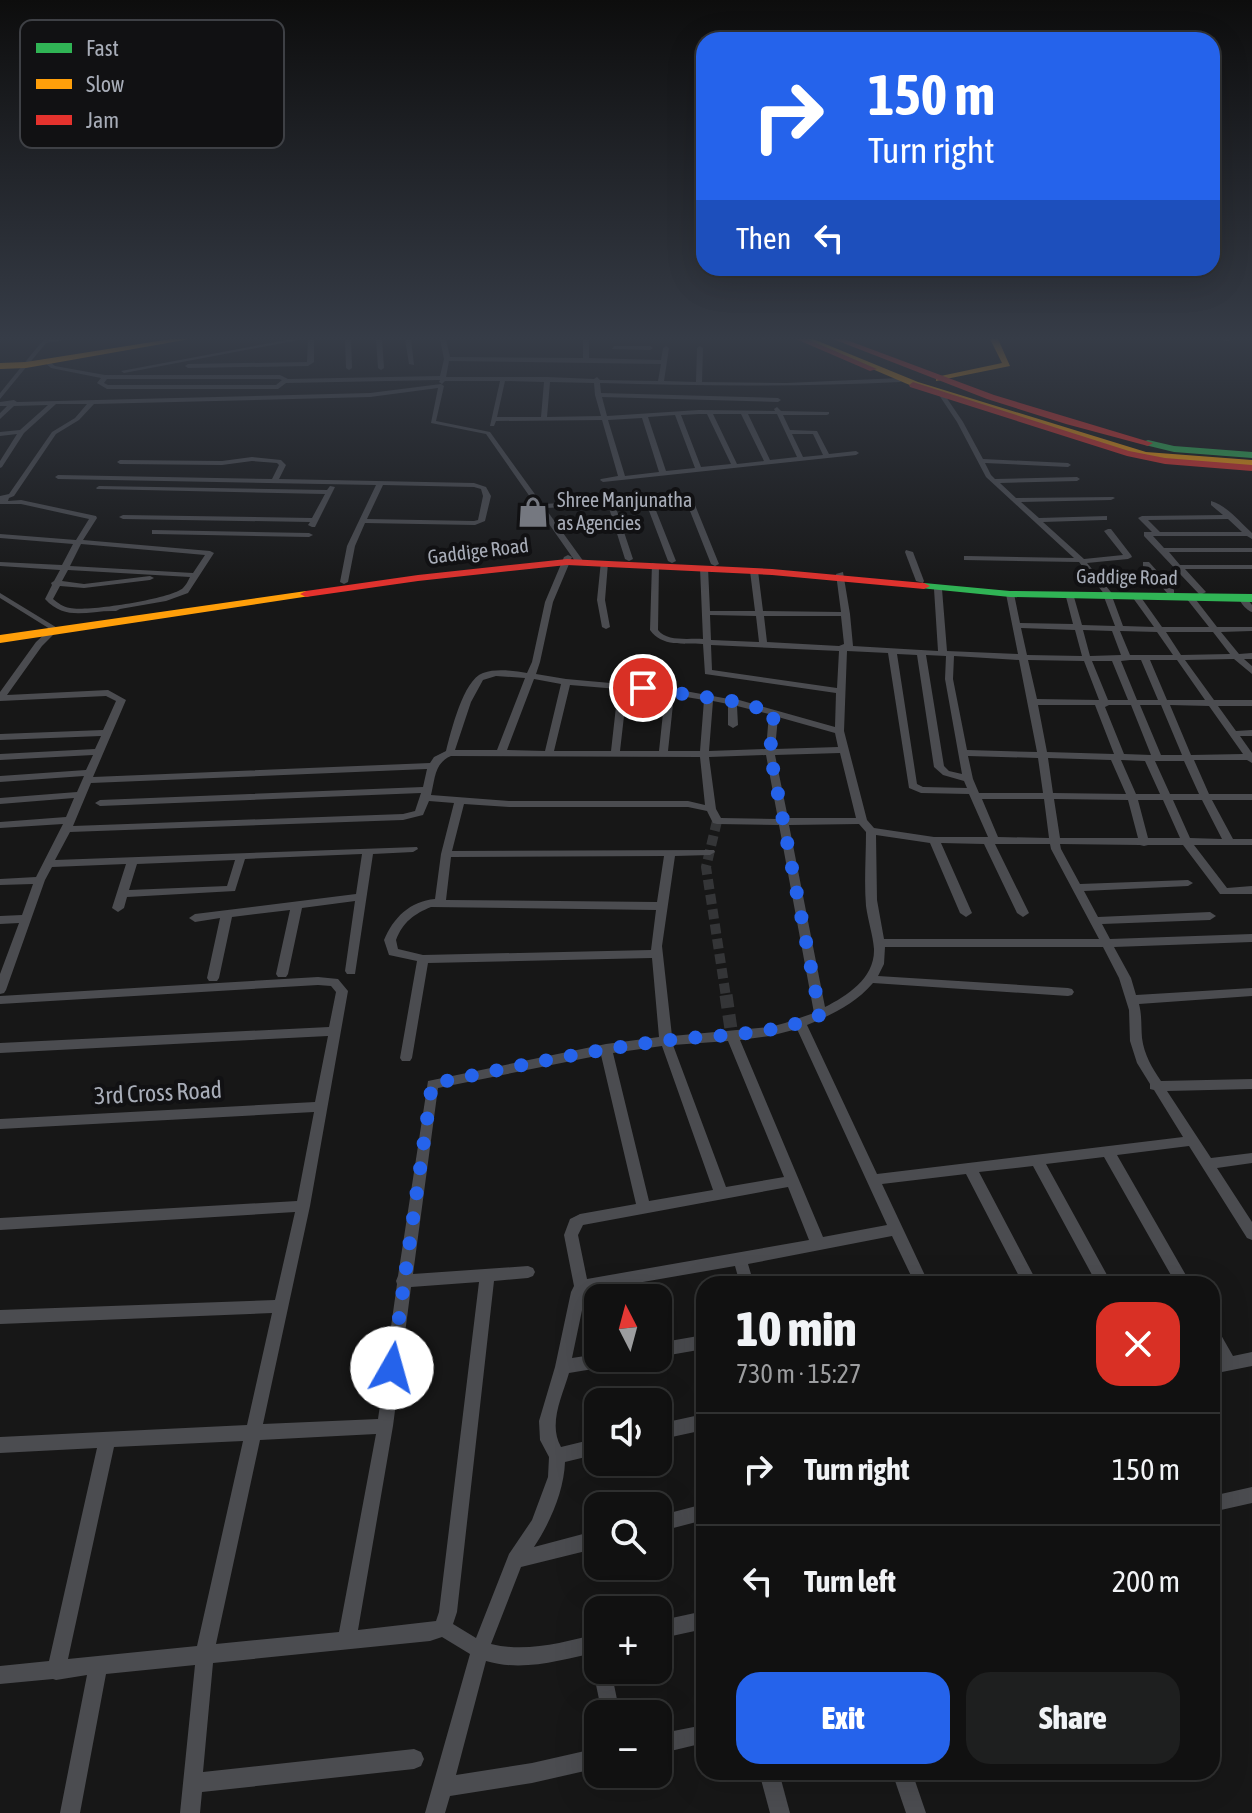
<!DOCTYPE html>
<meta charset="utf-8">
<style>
body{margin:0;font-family:"Asap Condensed",sans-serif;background:#1e1f1f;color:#f1f3f6;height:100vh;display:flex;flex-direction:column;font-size:30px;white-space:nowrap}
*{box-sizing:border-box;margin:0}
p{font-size:26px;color:#9c9d9f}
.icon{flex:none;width:44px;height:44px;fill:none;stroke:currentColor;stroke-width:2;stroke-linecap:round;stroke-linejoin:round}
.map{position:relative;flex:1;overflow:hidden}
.sheet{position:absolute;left:696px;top:1276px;width:524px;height:504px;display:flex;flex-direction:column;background:#111;border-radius:24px;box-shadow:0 8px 32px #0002,0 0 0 2px #303131}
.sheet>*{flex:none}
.hud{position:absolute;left:696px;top:32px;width:524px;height:244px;border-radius:24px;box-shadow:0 8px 32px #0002,0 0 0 2px #303131;background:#2563eb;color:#fff;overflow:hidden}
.needle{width:52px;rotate:354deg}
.buttons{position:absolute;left:584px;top:1284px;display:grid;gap:16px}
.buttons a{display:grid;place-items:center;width:88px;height:88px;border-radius:16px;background:#111;box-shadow:0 8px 32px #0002,0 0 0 2px #303131;font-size:40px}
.pin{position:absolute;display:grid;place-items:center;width:68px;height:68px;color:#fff;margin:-34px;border:4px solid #fff;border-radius:50%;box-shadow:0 2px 8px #0007}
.me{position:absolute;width:88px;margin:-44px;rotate:7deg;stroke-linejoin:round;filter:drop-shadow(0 0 6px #0008)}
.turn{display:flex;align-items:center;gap:28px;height:168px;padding:0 40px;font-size:36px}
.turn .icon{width:104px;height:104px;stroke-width:2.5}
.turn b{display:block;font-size:56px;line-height:68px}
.then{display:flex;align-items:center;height:76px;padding:0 40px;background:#0003;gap:16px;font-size:30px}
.round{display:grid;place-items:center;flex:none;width:84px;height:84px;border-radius:24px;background:#1e1f1f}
.headline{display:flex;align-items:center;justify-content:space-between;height:136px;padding:0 40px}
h1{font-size:48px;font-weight:800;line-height:60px}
.cta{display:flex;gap:16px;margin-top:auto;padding:16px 40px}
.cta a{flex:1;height:92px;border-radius:24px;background:#2563eb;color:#fff;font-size:32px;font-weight:800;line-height:92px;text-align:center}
.cta a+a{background:#1e1f1f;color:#f1f3f6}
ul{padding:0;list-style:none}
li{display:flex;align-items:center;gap:24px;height:112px;padding:0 40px;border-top:2px solid #303131}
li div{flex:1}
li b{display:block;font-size:30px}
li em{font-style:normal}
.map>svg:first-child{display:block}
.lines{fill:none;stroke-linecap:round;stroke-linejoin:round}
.street-tunnel-far1{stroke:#343537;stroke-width:10;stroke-dasharray:10 5;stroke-linecap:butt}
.street-tunnel{stroke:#343537;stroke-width:13;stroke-dasharray:13 7;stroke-linecap:butt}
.street{fill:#4b4c50;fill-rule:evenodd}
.fast{fill:#30b455;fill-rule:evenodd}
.slow{fill:#ff9f0a;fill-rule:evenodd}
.jam{fill:#e5322d;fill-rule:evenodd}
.route{stroke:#2563eb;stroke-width:14;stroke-dasharray:0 25.2}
.labels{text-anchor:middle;stroke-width:8;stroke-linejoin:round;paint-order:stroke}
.far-poi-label{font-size:20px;fill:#a8adb8;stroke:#111113;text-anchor:start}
.far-street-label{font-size:20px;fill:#a8adb8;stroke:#111113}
.street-label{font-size:24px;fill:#a8adb8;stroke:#111113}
.key{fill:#111113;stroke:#3e4045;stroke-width:2}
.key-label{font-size:22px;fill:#a8adb8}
</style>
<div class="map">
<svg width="1252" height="1813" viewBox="0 0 1252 1813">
<rect width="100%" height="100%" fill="#171717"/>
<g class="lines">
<polyline class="street-tunnel-far1" points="717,821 706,867 726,997"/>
<polyline class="street-tunnel" points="726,995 732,1036"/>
<g class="street">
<polygon points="44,339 71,339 46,343 0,399 0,393"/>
<polygon points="292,339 304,339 124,373 121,371"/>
<polygon points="308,339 314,339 314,362 308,366 188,368 185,366 188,364 307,362"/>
<polygon points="345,339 351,339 352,368 349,370 346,368"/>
<polygon points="376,339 382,339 384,368 381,370 378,368"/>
<polygon points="405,339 411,339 414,365 409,364"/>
<path d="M440,339H446L450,357L583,358V339H589V358L661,360L663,348L666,346L669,348L664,381L696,382L697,348L700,346L703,348L702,382L786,383L900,378L903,380L900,382C800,387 700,386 600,383L601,393L778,398L781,400L778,402L602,397L607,416L699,410L775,411L774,409L777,407L781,411L829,412V414L827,415H783L790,430L817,431L829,454L856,451L859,453L856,455L603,482L600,480L601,479L618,476L602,420L496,421L494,426H490L500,381H445L442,384L439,382L440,380L286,383L278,389H107L97,383L101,378L51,368L43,361L46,359L55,366L105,375H280L288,379L440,376L444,359ZM449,361L661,364L658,381L600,380L597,377L594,379L547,377H446ZM107,379H279L282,380L276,385H108L104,383ZM505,381L544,382L541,417H497ZM550,382L594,383L595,395L601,416L547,417ZM699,414H707L731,464L701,467L681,415ZM713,414H741L764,461L737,464ZM748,414H777L797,457L770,460ZM675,415L695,468L666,471L648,417ZM642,418L659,472L625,476L608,420ZM792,434H813L823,455L803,457Z"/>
<polygon points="1214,339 1231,339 1228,341"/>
<polygon points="614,346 650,346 653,348 650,350 612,349"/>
<path d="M441,384L444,386L436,421L490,432L542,504L607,501L610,499L613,500L645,499L648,497L651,498H687L695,505L719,564L715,566L711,564L688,506L683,501L653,503L676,561L672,563L668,561L646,503L615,505L633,559L629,561L625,559L608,505L545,508L584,562L577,564L486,434L431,423L438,388L370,397L94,404L79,420L56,434L14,496L9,498L8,501L21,500L96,516L97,518L83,540L210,551L214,553L188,593L166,601L120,609L116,611C89,610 66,622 45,599L52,585L51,583L54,581L60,570L0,566V562L62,565L73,544L0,538V534L76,540L89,519L21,504H0V496L9,494L52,432L75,418L87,404H56L24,433L2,467L0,468V461L17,434L0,436V432L20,430L48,405L14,406L0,419V413L7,406H0V402L14,400L17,402L370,393ZM81,544L205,555L193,573L70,566ZM68,570L190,577C188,581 186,585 183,588C171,599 87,612 70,608C63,607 58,603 53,599L60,586L84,588L150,580L154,578L150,576L84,584L62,581Z"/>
<path d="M940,390L942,391L963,422L983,459L1068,463L1071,465L1068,467L985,463L991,475L995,479L1077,477L1080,479L1077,481L1000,483L1016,498L1113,497L1115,498L1111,500L1021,502L1039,518L1107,516V520H1104L1043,522L1084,559L1123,555L1104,531L1108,529H1111L1131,555L1132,557L1128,559L1087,563L1115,597L1113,599L1123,626L1154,627L1133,598L1137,596H1140L1162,627H1209L1186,598L1190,596H1193L1217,627H1252V631L1221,632L1239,654L1252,653V659H1244L1252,666V674L1234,659L1185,660L1214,700H1252V706H1218L1236,731L1252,730V736H1240L1252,753V763L1247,760H1194L1209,794H1252V800H1212L1233,839H1252V845H1194L1227,888L1252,886V894H1220L1183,845H1148L1144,846L1140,845L1060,844L1061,849L1080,884L1188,880L1193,883L1188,886L1084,891L1098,917L1210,912L1216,916L1210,920L1102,924L1110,939L1252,934V942L1114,947L1131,978L1136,995L1252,988V996L1139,1004C1142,1015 1141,1026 1142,1038C1144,1054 1152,1068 1161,1081L1252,1079V1089L1167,1091L1211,1158L1252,1153V1163L1217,1168L1252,1222V1240L1247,1238L1189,1146L1117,1155L1191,1284H1176L1104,1157L1046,1164L1112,1284H1097L1033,1166L979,1172L1038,1284H1023L966,1174L882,1184L929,1284H915L892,1236L748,1264L754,1284H740L735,1266L591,1291L585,1296L572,1358L598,1354V1358H625L622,1363L617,1365L569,1373C562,1397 548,1424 561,1447L598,1438V1454L565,1462C564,1491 550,1523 534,1547L598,1530V1548L521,1567L491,1644C527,1653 563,1642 598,1634V1652C561,1660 523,1672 486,1661L456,1775L532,1763L598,1748V1768L532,1783L450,1796L445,1813H425L470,1654L442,1637L430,1641L213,1663L203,1772L414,1749L421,1752L424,1759L421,1766L414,1769L202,1792L200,1813H180L195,1665L106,1674L80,1813H60L87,1675L56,1680L53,1679L0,1684V1666L49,1661L97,1448L0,1453V1437L247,1425L272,1313L0,1324V1310L275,1300L295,1212L0,1230V1218L297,1201L314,1112L0,1129V1119L315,1102L328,1036L0,1053V1043L329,1027L336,992L331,986L318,985L0,1004V996L318,977L338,979L348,991L310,1206L263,1424L378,1419L397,1284L396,1281L398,1276L428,1081L606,1044L659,1037L652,958L428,963L412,1058L410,1061H402L400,1058L417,961L389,955L384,940C393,918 410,901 435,899L441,854L454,803L429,801L423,815L403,820L70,832L55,860L417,847L418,849L413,852L373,854L355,974H347L345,971L355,901L302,908L288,974L286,977H278L276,974L290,910L232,917L219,978L217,981H209L207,978L220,918L195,922L189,918L195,914L356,894L362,854L245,859L235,891L127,897L124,908L118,912L112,908L126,864L52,867L45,880L6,990L4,993L0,994V974L19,923L0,924V916L22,915L33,884L0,885V879L36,877L63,824L0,828V822L66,817L74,798L0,804V798L77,792L84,776L0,782V776L86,770L93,755L0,760V754L95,749L101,736L0,740V734L103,730L116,701L106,696L0,701V692L36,642L50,629L0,598V593L59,629L42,646L7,695L108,690L126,700L93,777L430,763L434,757L446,751C451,732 463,680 483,673C497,668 514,671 527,673L532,662L545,602L564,557L568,555L572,557L553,602L540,662L536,674L566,679L666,688L670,686L674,689L729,699L732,698L835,727L836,693L705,674L703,644C683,643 662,647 650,630L652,563L659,565L658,630C667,642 688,638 703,639L700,568L704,566L708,568L710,611H755L750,571L754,569L758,571L763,611L841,612L836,574L843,572L850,614L853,646L938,651L934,589L938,587L942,589L947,651L1018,654L1006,594L1010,592L1014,594L1020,623L1073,624L1066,597L1070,595L1074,597L1082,625L1115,626L1104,597L1105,595L1079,562L964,560V556H967L1074,558L986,477L957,422L937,392ZM710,615L756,616L759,642L711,640ZM764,616H841L844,644L839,646L767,642ZM1021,628L1075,630L1082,656L1027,655ZM1083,630L1112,631L1121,655L1090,656ZM1120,631L1157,632L1173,655H1130ZM1166,632H1213L1230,654L1181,655ZM711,645L839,651L837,688L712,670ZM847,651L888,653L909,788L921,793L969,794L988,837H934L874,828L867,820L844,731ZM897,654L917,655L934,767L943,775L964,781L967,788L923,787L917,784ZM926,655L946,656L945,679L962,774L949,771L944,766ZM954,656L1019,660L1037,752L967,750L953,679ZM1028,660L1084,661L1099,700L1037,699ZM1130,660H1141L1158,700H1137L1121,661ZM1150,660H1177L1205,700H1167ZM1092,661H1112L1128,700H1108ZM496,676L525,678L497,750H455L471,702L483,680ZM534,679L561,684L545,751L507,750ZM570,685L618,689L611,751H554ZM627,690L665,694L659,751H620ZM674,695L704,700L700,751H668ZM713,701L728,704V725L733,728L738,725L737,706L769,714L766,749L709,751ZM1038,705H1095L1114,754L1047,752ZM1109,705H1131L1151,755L1124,754L1105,707ZM1140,705H1161L1182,755H1161ZM1170,705L1209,706L1243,754L1191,755ZM778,717L835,733L838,747L775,749ZM840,753L856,818H788L775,755ZM766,755L778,819L721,818L716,809L709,757ZM451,756L700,757L705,805L688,801H509L431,795C435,780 434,763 451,756ZM968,756L1038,758L1043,793H979L973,779ZM1048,758L1111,760L1126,794L1053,793ZM1121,760L1145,761L1160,794H1136ZM1155,761H1184L1199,794H1170ZM427,769L423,787L100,800L95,803L100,806L421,793L415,811L403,814L73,826L91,783ZM982,799H1044L1049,838L998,837ZM1054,799L1128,800L1138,838H1060ZM1138,800H1163L1180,838H1148ZM1173,800H1202L1222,839L1190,838ZM464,804L509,807H688L707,811L713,823L717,824L779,825L814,1013L785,1023L770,1027L672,1036L662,946L675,856L710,855L715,852L714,850L452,851ZM859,824L866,832C866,856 864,882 866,906C868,921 873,935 874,949C875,978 847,996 825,1007L789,825ZM876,835L930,843L960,913L966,917L972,913L941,843L984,844L1017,913L1023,917L1029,913L995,844H1050L1051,849L1099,939H884L877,900ZM664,856L657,902L446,900L451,857ZM235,860L227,886L129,890L137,864ZM431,907L656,910L651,950L423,955L398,949L396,940C403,922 414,914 431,907ZM885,947H1103L1119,978L1129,1010L1130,1041L1137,1063L1150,1084V1089L1154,1090L1183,1137L877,1174L807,1025C831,1015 855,1004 873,983L1068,996L1072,995L1074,992L1072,989L1068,988L878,976L884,964ZM797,1029L887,1225L823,1237L740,1040L770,1036ZM728,1041L784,1177L726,1187L673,1045ZM662,1046L713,1190L649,1201L613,1053ZM601,1055L636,1204L580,1214L570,1219L564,1235L574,1286L571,1292L555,1367L539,1421L540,1440L549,1457L548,1477L532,1520L509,1554L476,1638L453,1624L457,1612L494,1281L528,1278L533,1276L535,1272L533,1268L528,1266L413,1274L438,1088ZM788,1187L809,1240L587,1279L578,1235L583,1225ZM479,1282L439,1612L436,1621L358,1630L393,1426L411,1287ZM376,1434L339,1632L216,1644L260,1440ZM243,1441L197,1646L68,1659L114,1447Z"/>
<path d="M252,457L281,460L286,465L279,479L474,483L486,487L491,496L485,521L475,525L365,523L355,546L348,582L344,584L340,582L347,546L376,485L58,479L55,477L58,475L272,479L279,465L277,463L252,461L222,465L120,464L117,462L120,460L222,461ZM383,485L474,487L481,489L483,496L478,520L474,521L367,519Z"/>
<polygon points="99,486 327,490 330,486 335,487 315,527 312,527 308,525 310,522 123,519 119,517 123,515 312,518 325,494 97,489 96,488"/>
<path d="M1211,501C1226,505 1240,522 1252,533V539L1247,536H1153L1164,548H1252V552H1169L1180,565H1252V569H1185L1206,592L1202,594H1199L1144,536V532H1152L1138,518L1142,516L1223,515L1211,505ZM1228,519L1242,532H1160L1148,520Z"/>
<polygon points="152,530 309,533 313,535 309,537 155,534 152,534"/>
<polygon points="906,550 913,552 924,581 923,583 916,581 905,552"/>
<polygon points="601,561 608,563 605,600 610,627 606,629 602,627 597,600"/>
<polygon points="1143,562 1149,562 1174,590 1174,594 1168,594 1143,566"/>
<path d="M1239,596H1245L1252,605V612C1247,611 1238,601 1239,596Z"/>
<polygon points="1212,1326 1217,1328 1233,1356 1252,1352 1252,1366 1212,1374 1212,1360 1218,1359 1212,1347"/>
<polygon points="704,1335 704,1349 658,1357 658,1343"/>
<polygon points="704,1414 704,1430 658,1440 658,1424"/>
<polygon points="1252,1487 1252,1503 1212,1512 1212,1496"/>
<polygon points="704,1504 704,1520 658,1532 658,1516"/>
<polygon points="704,1611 704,1629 658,1639 658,1621"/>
<polygon points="598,1662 598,1670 611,1670 620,1714 602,1714 593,1670 596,1664"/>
<polygon points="704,1725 704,1743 658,1754 658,1734"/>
<polygon points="759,1772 779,1772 790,1813 770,1813"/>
<polygon points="892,1772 912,1772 926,1813 906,1813"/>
</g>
<g class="fast">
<polygon points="1148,440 1174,446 1252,452 1252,458 1174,452 1145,445 1145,441"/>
<polygon points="924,583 1010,591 1252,594 1252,602 1010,597 920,588 920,584"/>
</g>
<g class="slow">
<polygon points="171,339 190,339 26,368 0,369 0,363 26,362"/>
<polygon points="802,339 813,339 918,382 1146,452 1252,460 1252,466 1142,457 912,386"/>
<polygon points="990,339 998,339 1010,366 936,381 936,377 1002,363"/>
<polygon points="306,591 310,592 310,596 0,643 0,635"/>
</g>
<g class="jam">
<polygon points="796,339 807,339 877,369 870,371"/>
<polygon points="833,339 844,339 994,395 1153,443 1148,446 1066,424 987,399"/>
<polygon points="913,382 1129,451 1165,458 1252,465 1252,471 1165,464 1127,456 910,387 909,385"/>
<polygon points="567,559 772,569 924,583 930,586 924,589 772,575 567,565 418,581 306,597 300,594 306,591 418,575"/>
</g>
</g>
<linearGradient id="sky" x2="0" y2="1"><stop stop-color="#0d0d0d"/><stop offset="0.57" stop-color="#363c47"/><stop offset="1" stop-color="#363c47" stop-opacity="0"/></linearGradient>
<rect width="1252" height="593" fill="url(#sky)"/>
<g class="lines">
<path class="route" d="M392,1368L432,1084C508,1068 585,1051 662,1041C715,1034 770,1037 820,1015L770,752L774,712L732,701L643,688"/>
</g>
<defs>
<symbol id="shop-bare" viewBox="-9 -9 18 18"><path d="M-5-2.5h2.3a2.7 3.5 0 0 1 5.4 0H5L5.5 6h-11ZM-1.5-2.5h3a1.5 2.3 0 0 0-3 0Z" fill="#757880" stroke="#111113" stroke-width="2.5" paint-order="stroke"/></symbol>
</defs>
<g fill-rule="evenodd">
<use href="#shop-bare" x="511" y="490" width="44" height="44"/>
</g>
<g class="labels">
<g class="far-poi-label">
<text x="557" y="507">Shree Manjunatha<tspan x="557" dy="23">as Agencies</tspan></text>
</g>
<g class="far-street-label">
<text transform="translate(478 551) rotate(-7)" y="7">Gaddige Road</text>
<text transform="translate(1127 577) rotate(1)" y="7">Gaddige Road</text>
</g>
<g class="street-label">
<text transform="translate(158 1093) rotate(-3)" y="8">3rd Cross Road</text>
</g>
</g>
<rect x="20" y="20" width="264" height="128" rx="12" class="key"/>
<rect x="36" y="43" width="36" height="10" fill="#30b455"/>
<rect x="36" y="79" width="36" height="10" fill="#ff9f0a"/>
<rect x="36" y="115" width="36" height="10" fill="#e5322d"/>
<g class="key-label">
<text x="86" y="56">Fast</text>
<text x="86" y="92">Slow</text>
<text x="86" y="128">Jam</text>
</g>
</svg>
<div class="buttons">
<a><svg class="needle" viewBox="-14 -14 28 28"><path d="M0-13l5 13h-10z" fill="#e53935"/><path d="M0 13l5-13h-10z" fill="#9c9d9f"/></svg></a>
<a><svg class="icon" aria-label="sound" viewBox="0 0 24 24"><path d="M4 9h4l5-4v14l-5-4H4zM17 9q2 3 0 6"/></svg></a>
<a><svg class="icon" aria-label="search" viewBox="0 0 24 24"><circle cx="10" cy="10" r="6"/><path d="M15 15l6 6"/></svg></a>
<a>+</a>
<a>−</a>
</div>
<div class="pin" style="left:643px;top:688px;background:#d93025"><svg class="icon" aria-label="arrive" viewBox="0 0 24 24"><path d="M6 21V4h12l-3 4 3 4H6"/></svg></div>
<svg class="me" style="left:392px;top:1368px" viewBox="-20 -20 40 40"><circle r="19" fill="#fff"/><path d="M0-13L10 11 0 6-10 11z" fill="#2563eb"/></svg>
<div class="hud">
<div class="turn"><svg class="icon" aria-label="right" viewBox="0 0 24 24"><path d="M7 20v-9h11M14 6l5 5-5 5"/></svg><div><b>150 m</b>Turn right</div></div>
<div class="then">Then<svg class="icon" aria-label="left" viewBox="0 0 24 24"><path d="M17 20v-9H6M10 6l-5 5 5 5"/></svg></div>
</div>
<section class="sheet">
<div class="headline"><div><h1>10 min</h1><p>730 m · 15:27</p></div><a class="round" style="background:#d93025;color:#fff"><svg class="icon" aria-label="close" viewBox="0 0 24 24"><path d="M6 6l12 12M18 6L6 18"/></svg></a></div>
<ul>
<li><svg class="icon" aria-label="right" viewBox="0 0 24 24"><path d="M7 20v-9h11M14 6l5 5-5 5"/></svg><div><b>Turn right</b></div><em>150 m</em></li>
<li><svg class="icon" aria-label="left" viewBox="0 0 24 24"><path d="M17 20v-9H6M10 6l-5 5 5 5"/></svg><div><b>Turn left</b></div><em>200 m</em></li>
</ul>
<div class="cta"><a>Exit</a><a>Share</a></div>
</section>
</div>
